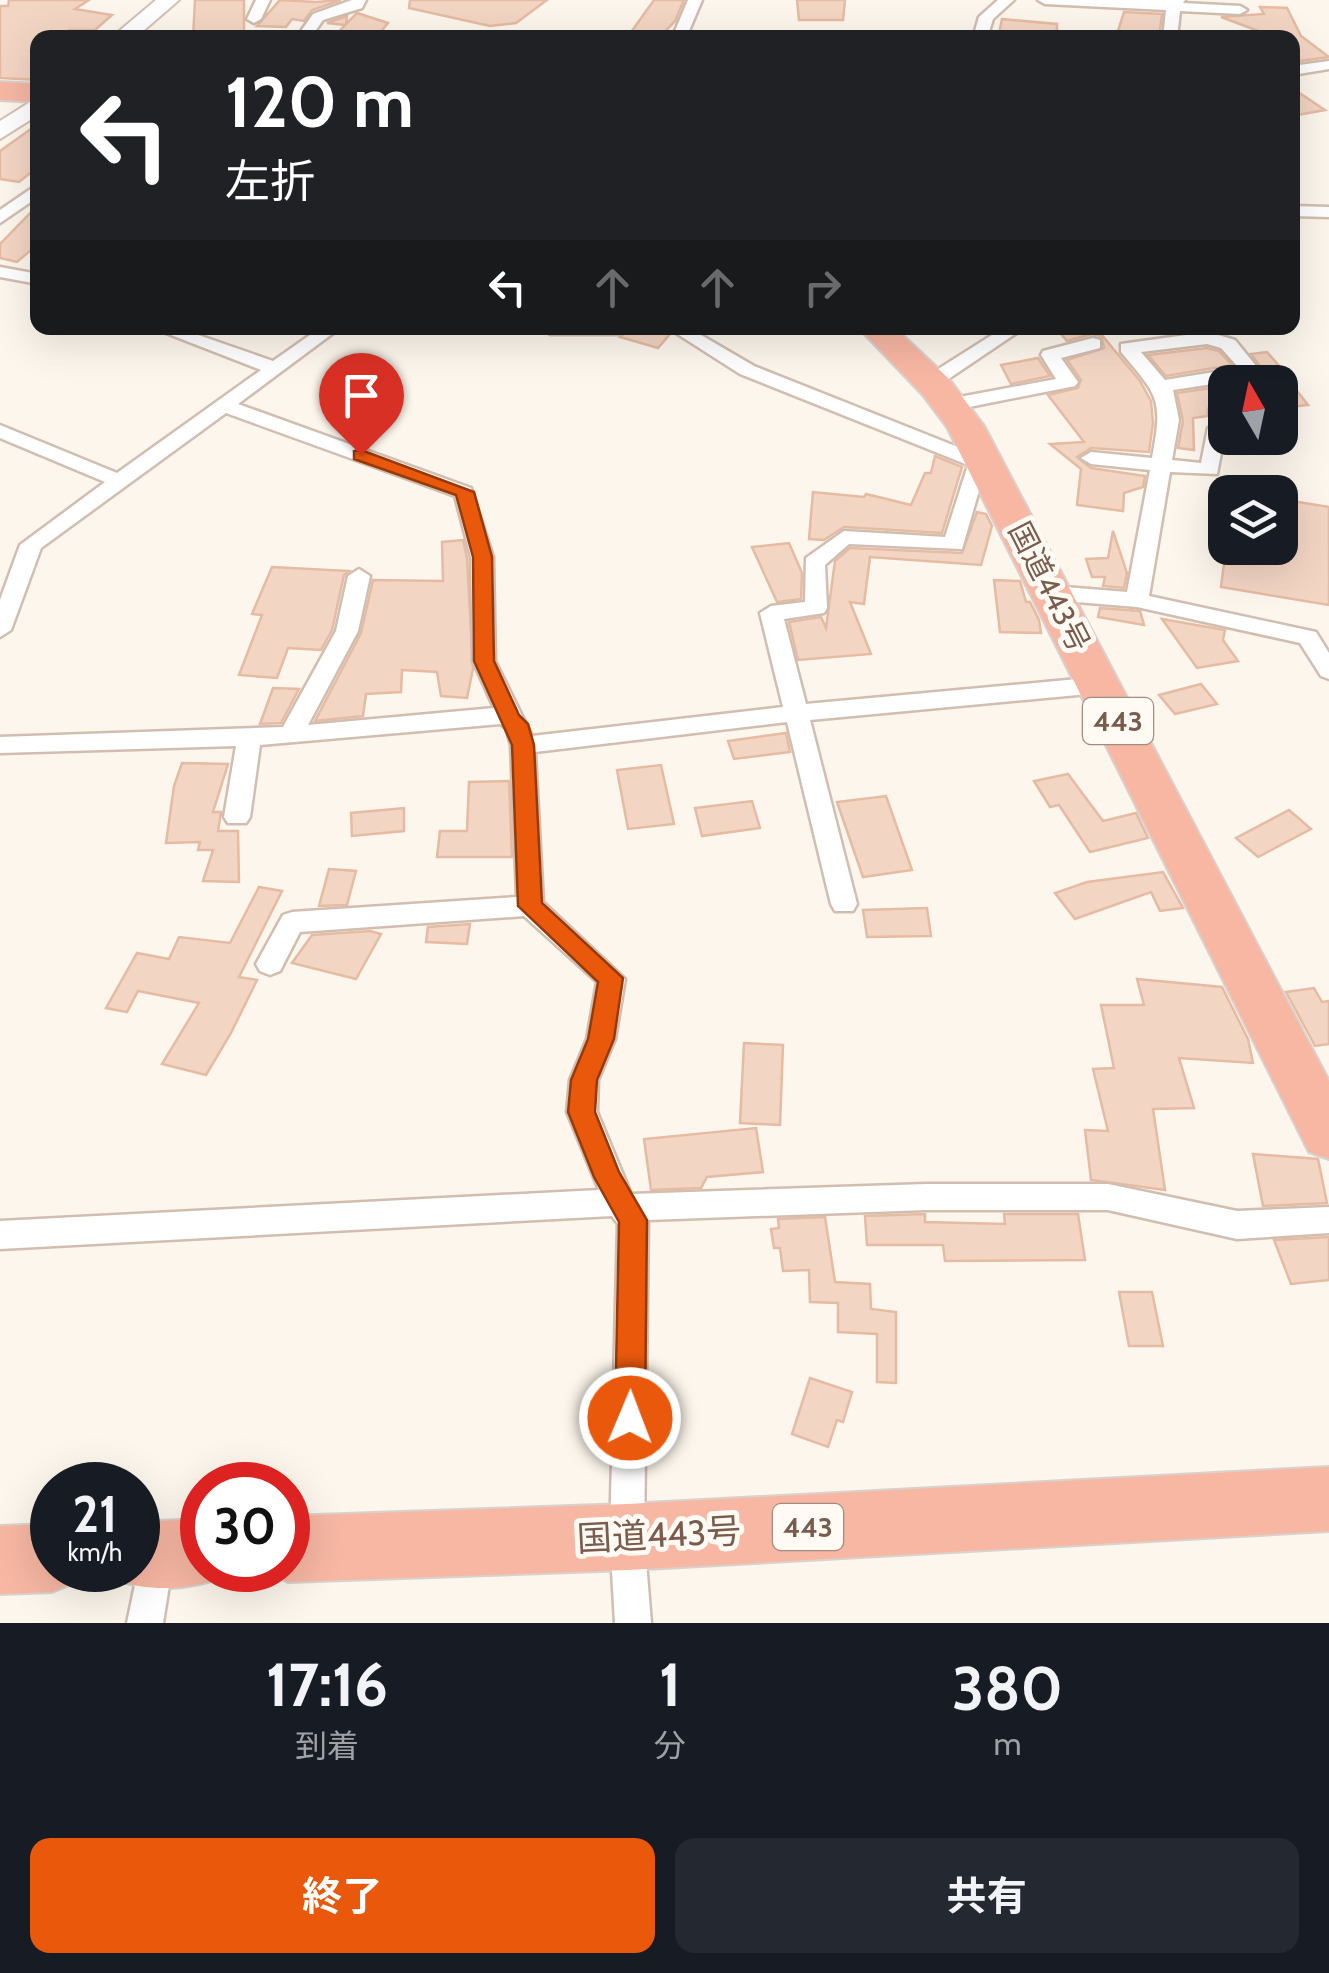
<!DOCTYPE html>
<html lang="ja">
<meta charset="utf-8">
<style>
body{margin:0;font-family:Cabin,"Noto Sans JP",sans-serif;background:#242831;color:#f1f3f6;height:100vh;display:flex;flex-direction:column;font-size:38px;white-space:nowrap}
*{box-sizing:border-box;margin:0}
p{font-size:32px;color:#9ea1a6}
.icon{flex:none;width:55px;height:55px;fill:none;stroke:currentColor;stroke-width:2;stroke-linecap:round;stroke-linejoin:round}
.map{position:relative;height:1623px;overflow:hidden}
.drawer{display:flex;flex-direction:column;background:#171b24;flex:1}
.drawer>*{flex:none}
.guide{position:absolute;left:30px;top:30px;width:1270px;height:305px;border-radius:20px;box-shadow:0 10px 40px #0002;background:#202124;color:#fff;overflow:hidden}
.needle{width:65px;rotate:351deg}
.controls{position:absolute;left:1208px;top:365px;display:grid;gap:20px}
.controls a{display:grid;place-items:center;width:90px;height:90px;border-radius:20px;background:#171b24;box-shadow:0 10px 40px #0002;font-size:50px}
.speed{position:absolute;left:30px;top:1462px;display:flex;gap:20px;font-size:50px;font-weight:700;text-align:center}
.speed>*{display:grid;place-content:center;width:130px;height:130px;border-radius:50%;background:#171b24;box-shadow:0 10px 40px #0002;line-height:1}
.speed small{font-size:25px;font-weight:400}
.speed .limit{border:15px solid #d22;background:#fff;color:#111}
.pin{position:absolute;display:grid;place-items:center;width:85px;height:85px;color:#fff;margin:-102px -42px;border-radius:50% 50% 50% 0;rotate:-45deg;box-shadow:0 0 10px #0007}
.pin .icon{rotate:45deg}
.me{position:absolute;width:110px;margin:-55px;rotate:1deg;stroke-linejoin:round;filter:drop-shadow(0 0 8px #0008)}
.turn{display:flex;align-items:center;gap:35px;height:210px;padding:0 30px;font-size:45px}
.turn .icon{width:130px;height:130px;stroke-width:2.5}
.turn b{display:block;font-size:70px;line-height:85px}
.lanes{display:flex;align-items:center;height:95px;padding:0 30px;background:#0003;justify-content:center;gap:50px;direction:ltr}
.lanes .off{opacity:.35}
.eta{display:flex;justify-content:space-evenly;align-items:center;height:170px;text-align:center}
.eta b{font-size:60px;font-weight:700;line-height:70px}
.cta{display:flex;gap:20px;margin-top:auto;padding:20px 30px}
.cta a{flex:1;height:115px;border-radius:20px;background:#ea580c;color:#fff;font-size:40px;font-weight:700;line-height:115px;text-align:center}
.cta a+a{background:#242831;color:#f1f3f6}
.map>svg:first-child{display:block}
.building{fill:#f3d5c3;stroke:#e6bba3;stroke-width:2.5}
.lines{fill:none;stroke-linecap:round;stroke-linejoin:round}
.street-casing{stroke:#d1beb0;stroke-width:5}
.secondary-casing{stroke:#d6c0b0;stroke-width:4}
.highway-casing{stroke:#dad1cd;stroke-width:4}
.street{fill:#fff;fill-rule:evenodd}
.secondary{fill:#fff;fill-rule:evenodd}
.highway{fill:#f7b7a3;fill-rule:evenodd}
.route{fill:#ea580c;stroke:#983908;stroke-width:2.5}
.labels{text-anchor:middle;stroke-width:10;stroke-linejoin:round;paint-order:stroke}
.shield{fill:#fffaf3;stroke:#a28b7f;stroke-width:2.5}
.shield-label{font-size:28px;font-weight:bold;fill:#7a5c4d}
.street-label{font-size:30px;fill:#7a5c4d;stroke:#fffaf3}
.near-street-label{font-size:35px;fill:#7a5c4d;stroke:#fffaf3}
</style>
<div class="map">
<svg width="1329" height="1623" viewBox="0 0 1329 1623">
<rect width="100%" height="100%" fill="#fdf6ec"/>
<g class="building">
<polygon points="9,0 89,0 75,9 112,15 95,30 69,30 62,38 38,38 38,80 0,78 0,6 8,6"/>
<polygon points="195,0 244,0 244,33 224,31 219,38 193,38"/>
<polygon points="280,0 316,2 341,0 312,10 304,21 292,19 286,27 257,26"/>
<polygon points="410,0 547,0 516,23 490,26 409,8"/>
<polygon points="654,0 684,0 675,21 659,38 629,35"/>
<polygon points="797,0 845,0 843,20 799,20"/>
<polygon points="1260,7 1287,8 1301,36 1329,57 1292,62 1292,38 1277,38 1221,17 1264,14"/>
<polygon points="1124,12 1162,14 1159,38 1117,34"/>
<polygon points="357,13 388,23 376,38 333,38 345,25 327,23 347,16 346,24"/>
<polygon points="1002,19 1057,24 1057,38 998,38"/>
<polygon points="1292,88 1325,110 1292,116"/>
<polygon points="38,124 38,167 19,182 0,179 0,151"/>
<polygon points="38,205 38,244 17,262 0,258 0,244"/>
<polygon points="631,328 665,328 670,334 658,348 620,337"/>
<polygon points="1056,328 1096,328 1140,381 1151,401 1153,423 1149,452 1091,448 1077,457 1091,468 1145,476 1143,487 1124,493 1123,511 1077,505 1081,469 1050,444 1084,442 1048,395 1078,388 1081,380 1067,360 1104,348 1101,336 1092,334 1067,341"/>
<polygon points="1207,348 1219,351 1232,365 1166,376 1148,355"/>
<polygon points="1267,352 1293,382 1290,382 1308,405 1280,408 1280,382 1247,382 1265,373 1251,354"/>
<polygon points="1038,358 1050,376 1011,384 1001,365"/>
<polygon points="1225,386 1225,426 1219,424 1208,410 1208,416 1193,418 1194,450 1178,448 1183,421 1177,393"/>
<polygon points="935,456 962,467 942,533 844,527 824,540 809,539 813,492 864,497 866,494 911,505 925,473 931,473"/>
<polygon points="1280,499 1329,507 1329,605 1221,587 1226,548 1280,558"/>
<polygon points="977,512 986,514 992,526 981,565 870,557 864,604 850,602 871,654 798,660 789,622 821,617 826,628 835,561 850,548 962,553"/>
<polygon points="1113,531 1127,573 1124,588 1103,586 1105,577 1092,577 1086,559 1108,558"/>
<polygon points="463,540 467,558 473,669 467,698 441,696 437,672 402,670 401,692 366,694 363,716 315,721 361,633 373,580 443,581 442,542"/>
<polygon points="789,543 802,573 801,599 777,602 752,547"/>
<polygon points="272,567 349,571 344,575 332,630 321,650 288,648 277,678 239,675 262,615 252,614"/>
<polygon points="994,580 1020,581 1026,602 1030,602 1039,620 1041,633 1000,632"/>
<polygon points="1100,608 1140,611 1144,625 1098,617"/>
<polygon points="1162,619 1225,630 1223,640 1238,661 1197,668"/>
<polygon points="1201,684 1217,704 1175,714 1159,695"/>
<polygon points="273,688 299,689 281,723 260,724"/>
<polygon points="786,733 790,752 734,759 728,741"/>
<polygon points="182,763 228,764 213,812 221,812 218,831 238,831 239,882 203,881 213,850 198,850 200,842 166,843 174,786"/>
<polygon points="661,765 674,824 628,829 617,770"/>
<polygon points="1068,774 1103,821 1136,813 1148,838 1090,852 1059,805 1050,807 1034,781"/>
<polygon points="509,781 512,857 437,857 440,831 467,831 469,782"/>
<polygon points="886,796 912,870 863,877 837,802"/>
<polygon points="752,801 760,828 702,836 695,808"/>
<polygon points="404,808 404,831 352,836 351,813"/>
<polygon points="1289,810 1311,829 1258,857 1236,838"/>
<polygon points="329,869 356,871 347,905 319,906"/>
<polygon points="1163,872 1183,908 1160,911 1151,892 1075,919 1055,893 1087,882"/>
<polygon points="259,887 282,891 239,977 257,980 231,1033 206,1075 162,1064 199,1003 138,991 127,1012 106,1008 137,953 169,959 179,937 230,943"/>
<polygon points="927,908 931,936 867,937 863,910"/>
<polygon points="470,924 467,944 426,942 428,927"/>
<polygon points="370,931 381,934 356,979 292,963 312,935"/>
<polygon points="1137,979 1222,987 1248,1039 1253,1063 1179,1058 1194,1108 1153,1109 1165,1190 1091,1180 1085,1130 1108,1131 1093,1069 1114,1068 1101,1005 1144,1005"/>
<polygon points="1314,988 1322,1002 1329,1001 1329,1044 1315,1046 1286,992"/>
<polygon points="744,1043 783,1045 780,1125 740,1123"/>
<polygon points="756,1128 763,1172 707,1177 701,1188 651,1190 644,1139"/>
<polygon points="1253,1154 1318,1159 1327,1203 1263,1206"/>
<polygon points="925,1214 925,1222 1005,1224 1004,1214 1078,1214 1085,1260 945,1261 943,1245 867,1245 865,1216"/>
<polygon points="825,1217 835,1282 870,1284 871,1309 896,1312 896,1383 877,1382 877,1334 838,1332 838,1303 810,1302 809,1270 783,1271 780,1248 774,1248 771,1229 779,1228 778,1219"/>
<polygon points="1329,1237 1329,1280 1291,1284 1274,1240"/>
<polygon points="1119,1292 1152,1292 1163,1346 1129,1346"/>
<polygon points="810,1378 852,1392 843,1422 837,1420 828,1447 792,1434"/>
</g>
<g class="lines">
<defs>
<g id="street">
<polygon points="256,0 270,0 261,19 254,23 247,19"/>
<polygon points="352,0 366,0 362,8 323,20 311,37 299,34 313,14"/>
<polygon points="688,0 702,0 686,38 672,38"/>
<polygon points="998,0 1014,0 993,19 987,38 973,38 979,17"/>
<polygon points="1038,0 1185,0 1183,3 1240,6 1247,10 1240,14 1180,11 1177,38 1163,38 1166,10 1045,4"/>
<polygon points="1329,61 1329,69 1292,75 1292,66"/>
<polygon points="38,184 38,197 0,223 0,210"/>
<polygon points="1292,206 1329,207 1329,217 1292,216"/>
<polygon points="0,267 38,274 38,284 0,277"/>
<polygon points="153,328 178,328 273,361 320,328 340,328 238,404 471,488 493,557 495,661 532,736 783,707 760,613 771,606 805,602 806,558 844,531 945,537 968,465 740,374 668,328 689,328 754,366 993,461 993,469 984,473 962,549 849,544 825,565 827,608 824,613 784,619 806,704 1099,677 1111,685 1099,693 810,720 857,904 853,911 835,911 831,904 787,722 535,752 543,902 625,979 615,1039 598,1080 597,1112 631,1194 926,1184 1108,1184 1237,1211 1329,1207 1329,1233 1237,1239 1108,1210 926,1210 648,1220 644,1537 651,1623 615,1623 610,1537 618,1224 612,1216 0,1249 0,1221 599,1190 567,1112 570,1080 587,1039 597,982 524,916 300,932 280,971 270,975 260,971 256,964 283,915 292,912 517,897 511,745 506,728 500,724 260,745 250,817 246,823 228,823 224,817 236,746 0,753 0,737 283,727 336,631 348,576 359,569 370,576 358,631 308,725 494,708 473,661 471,557 455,496 226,413 41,548 11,630 0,637 0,600 20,545 105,482 0,438 0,425 117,473 261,370"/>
<polygon points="541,328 628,328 619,334 550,334"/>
<polygon points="1003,328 1024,328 938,386 924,386 924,378"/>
<path d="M1208,332L1235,340L1261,372L1252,378L1173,390L1179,420L1172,460L1201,463L1208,428H1222L1225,432L1217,474L1170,472L1149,596L1316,632L1329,653V679L1321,676L1300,643L1137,607L1052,600L1041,593L1052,586L1127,592L1150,470L1091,464L1081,458L1091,452L1152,458C1163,399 1159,397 1121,352V344ZM1207,344L1221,348L1239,368L1165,380L1141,352Z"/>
<polygon points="1093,338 1100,340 1100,348 1061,358 1078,382 1075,386 949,411 939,405 949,399 1056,379 1041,355 1043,351"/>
<polygon points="156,1536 168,1542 174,1554 163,1623 127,1623 144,1542"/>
</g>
<g id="secondary">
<polygon points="156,0 179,0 135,38 111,38"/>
<polygon points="38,97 38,115 0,139 0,121"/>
</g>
<g id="highway">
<polygon points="0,82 38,84 38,102 0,100"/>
<polygon points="859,328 895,328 949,379 984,426 1329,1081 1329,1159 1309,1152 947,427 923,395"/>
<polygon points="1329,1467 1329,1531 627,1570 288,1582 263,1570 288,1570 288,1516 627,1504"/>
<path d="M202,1519V1570H228L226,1576C191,1590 150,1593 114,1579L111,1570H138V1522Z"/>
<polygon points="52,1524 52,1570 81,1570 76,1582 52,1592 0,1594 0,1526"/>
</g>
</defs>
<use href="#street" class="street-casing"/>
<use href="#secondary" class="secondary-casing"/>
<use href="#highway" class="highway-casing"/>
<use href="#street" class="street"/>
<use href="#secondary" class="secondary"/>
<use href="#highway" class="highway"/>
</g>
<polygon class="route" points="361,450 474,492 492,557 494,661 519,715 528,724 534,745 542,903 623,978 614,1039 597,1080 595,1112 619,1172 647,1220 645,1418 640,1429 630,1433 619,1429 615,1418 619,1222 594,1177 568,1112 571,1080 588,1039 598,982 518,906 512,745 474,661 473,557 456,495 354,459 354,451"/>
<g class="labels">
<g class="shield">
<rect x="1083" y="698" width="70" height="46" rx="8"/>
<rect x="773" y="1504" width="70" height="46" rx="8"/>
</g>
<g class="shield-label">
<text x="1118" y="731">443</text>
<text x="808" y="1537">443</text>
</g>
<g class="street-label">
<text transform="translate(1049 587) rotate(63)" y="10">国道443号</text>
</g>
<g class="near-street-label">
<text transform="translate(659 1535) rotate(-3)" y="12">国道443号</text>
</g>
</g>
</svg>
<div class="controls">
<a><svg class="needle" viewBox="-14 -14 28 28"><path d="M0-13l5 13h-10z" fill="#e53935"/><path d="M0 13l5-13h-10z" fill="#9ea1a6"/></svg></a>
<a><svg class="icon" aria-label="layers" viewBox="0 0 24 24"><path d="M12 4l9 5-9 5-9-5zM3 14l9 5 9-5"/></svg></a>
</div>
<div class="speed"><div>21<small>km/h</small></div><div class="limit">30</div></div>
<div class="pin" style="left:361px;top:455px;background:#d93025"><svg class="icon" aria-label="arrive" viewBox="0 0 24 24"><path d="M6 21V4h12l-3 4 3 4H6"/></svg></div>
<svg class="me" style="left:630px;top:1418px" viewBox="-20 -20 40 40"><circle r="17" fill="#ea580c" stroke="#fff" stroke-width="3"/><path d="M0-11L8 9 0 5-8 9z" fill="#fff"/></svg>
<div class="guide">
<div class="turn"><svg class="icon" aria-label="left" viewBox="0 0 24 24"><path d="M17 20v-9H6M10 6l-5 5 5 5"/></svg><div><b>120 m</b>左折</div></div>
<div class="lanes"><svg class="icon" aria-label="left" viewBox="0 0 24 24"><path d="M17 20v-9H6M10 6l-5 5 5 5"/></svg><svg class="icon off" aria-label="ahead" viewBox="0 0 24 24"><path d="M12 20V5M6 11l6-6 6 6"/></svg><svg class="icon off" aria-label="ahead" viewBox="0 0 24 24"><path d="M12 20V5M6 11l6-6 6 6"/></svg><svg class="icon off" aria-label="right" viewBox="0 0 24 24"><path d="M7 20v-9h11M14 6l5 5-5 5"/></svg></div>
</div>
</div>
<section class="drawer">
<div class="eta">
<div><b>17:16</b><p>到着</p></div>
<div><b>1</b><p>分</p></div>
<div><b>380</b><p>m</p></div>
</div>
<div class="cta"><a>終了</a><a>共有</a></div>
</section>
